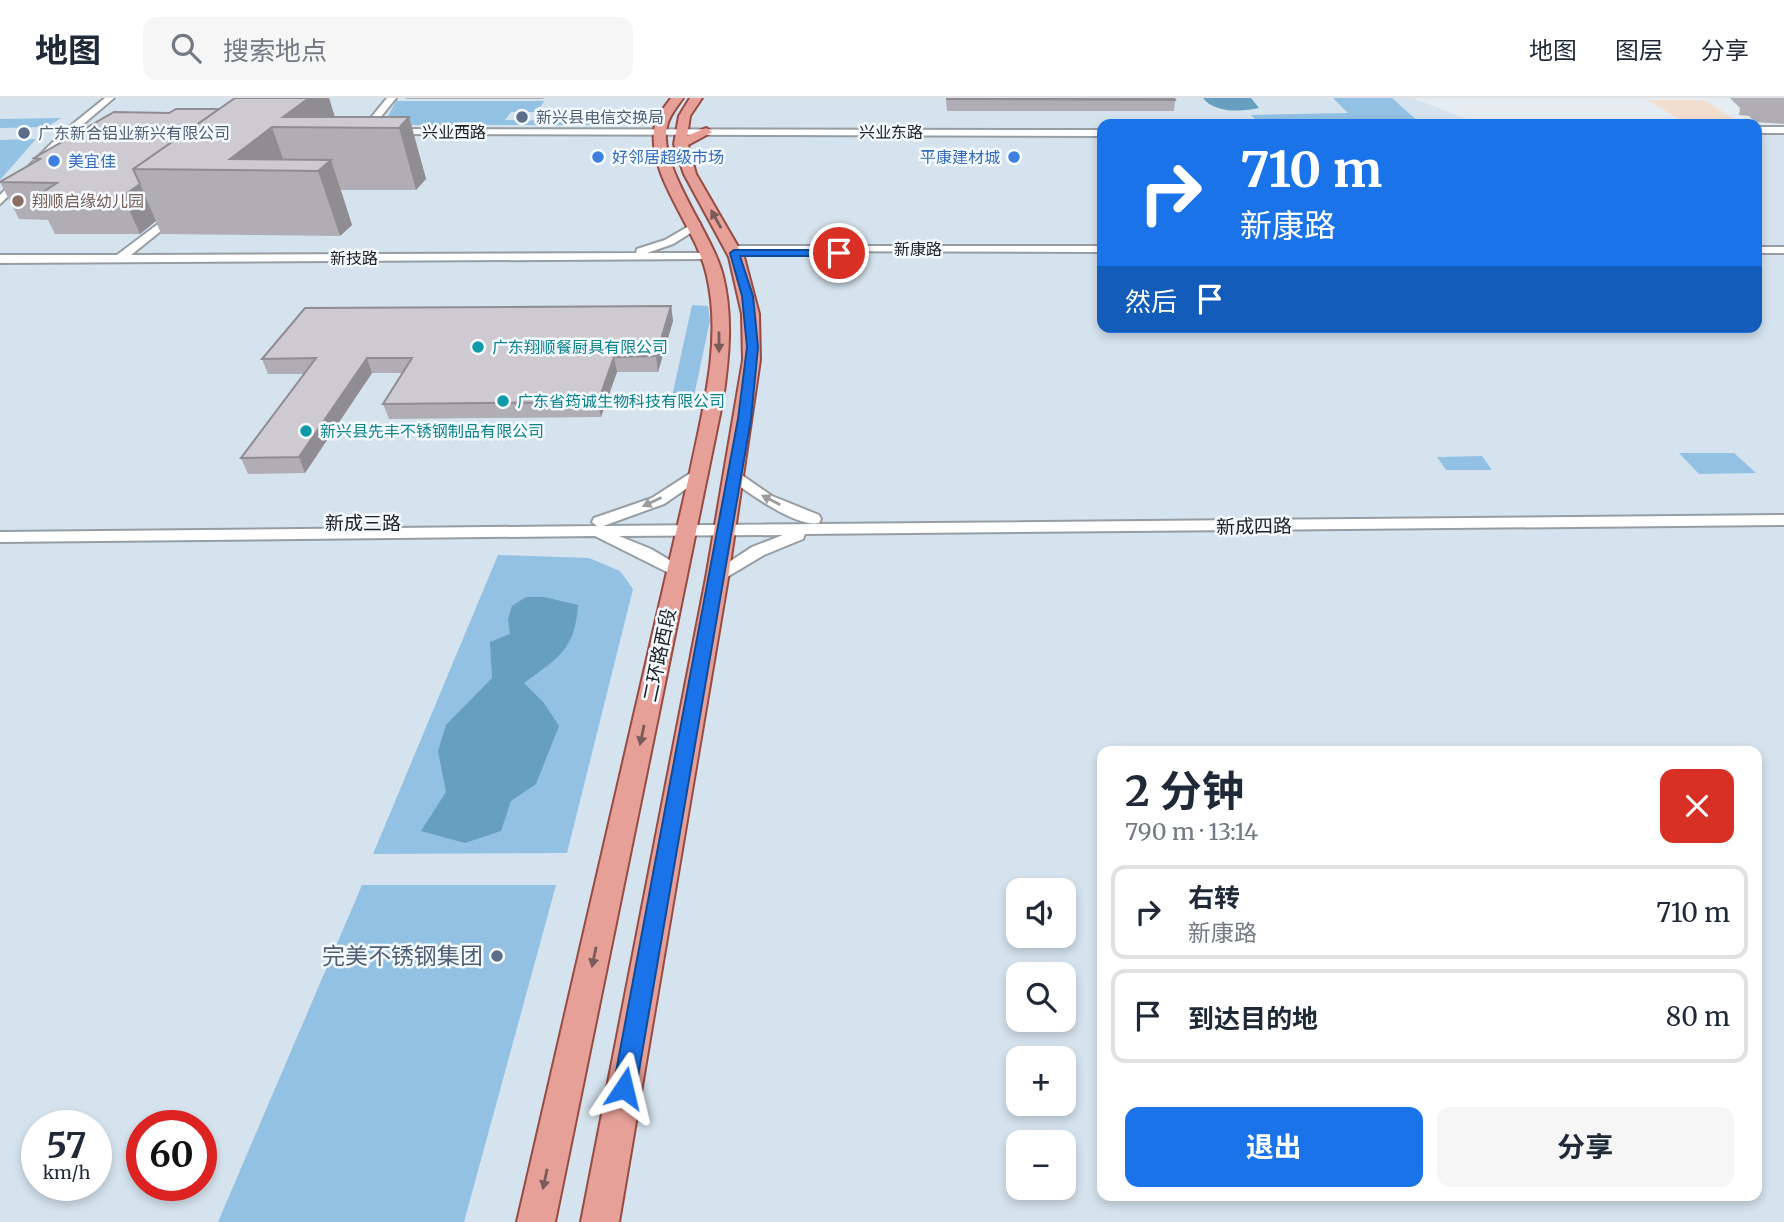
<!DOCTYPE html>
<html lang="zh">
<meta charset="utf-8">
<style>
body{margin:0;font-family:Merriweather,"Noto Sans SC",serif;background:#f6f6f7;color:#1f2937;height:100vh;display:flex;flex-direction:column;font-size:26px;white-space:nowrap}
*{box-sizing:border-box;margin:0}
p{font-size:23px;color:#747a83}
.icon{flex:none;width:38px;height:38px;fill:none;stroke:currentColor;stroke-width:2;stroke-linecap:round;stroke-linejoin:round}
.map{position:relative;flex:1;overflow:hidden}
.details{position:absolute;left:1097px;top:648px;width:665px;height:455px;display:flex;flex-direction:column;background:#fff;border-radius:14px;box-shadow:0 4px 10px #0003}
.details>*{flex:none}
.top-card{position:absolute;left:1097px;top:21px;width:665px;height:214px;border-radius:14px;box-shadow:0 4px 10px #0003;background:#1a73e8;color:#fff;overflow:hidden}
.tools{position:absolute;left:1006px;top:780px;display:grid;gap:14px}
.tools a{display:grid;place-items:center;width:70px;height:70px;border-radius:14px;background:#fff;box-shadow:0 4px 10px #0003;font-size:35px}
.speed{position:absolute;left:21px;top:1012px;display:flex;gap:14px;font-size:35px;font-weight:700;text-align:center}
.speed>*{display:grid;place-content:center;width:91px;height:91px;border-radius:50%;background:#fff;box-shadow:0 4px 10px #0003;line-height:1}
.speed small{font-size:18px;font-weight:400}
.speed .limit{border:10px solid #d22;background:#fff;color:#111}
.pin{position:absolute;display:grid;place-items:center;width:60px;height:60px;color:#fff;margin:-30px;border:4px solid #fff;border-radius:50%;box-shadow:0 2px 7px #0007}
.me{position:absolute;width:77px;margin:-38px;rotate:10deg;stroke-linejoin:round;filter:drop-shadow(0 0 5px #0008)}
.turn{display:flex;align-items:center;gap:24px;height:147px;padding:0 28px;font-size:32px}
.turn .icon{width:91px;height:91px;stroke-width:2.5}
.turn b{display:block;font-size:49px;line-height:60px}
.then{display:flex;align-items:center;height:66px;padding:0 28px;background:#0003;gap:14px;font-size:26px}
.round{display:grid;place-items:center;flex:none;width:74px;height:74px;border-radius:14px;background:#f6f6f7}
.head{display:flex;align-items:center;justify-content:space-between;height:119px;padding:0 28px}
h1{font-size:42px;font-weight:700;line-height:52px}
.button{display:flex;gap:14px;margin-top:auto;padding:14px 28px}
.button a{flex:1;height:80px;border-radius:14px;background:#1a73e8;color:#fff;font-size:28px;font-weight:700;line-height:80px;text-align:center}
.button a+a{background:#f6f6f7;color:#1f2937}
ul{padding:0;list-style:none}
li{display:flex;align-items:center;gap:21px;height:94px;margin:0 14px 10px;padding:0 14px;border:4px solid #e0e1e3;border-radius:14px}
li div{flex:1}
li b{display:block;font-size:26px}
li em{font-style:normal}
header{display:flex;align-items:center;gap:42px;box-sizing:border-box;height:98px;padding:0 35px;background:#fff;border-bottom:2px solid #e0e1e3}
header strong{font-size:33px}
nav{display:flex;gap:38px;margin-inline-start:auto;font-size:24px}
.search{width:490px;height:63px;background:#f6f6f7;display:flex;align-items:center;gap:18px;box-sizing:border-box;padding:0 24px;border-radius:14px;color:#747a83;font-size:26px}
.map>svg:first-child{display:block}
.built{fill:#d5e3ee;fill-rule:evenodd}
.education{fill:#f1dece}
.green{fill:#92c1e3}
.water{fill:#679fc1}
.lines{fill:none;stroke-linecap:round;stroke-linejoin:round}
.minor-casing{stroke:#969da3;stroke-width:4}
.major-casing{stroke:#964b43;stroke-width:4}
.minor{fill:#fff;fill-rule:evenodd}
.major{fill:#e6a098;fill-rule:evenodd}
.wall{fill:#b0aeb4}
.shaded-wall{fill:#908d92}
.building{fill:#cdcad1;stroke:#908d92;stroke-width:2}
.oneway{fill:#795b59}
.oneway2{fill:#9b9c9d}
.route{fill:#1a73e8;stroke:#114b97;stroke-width:2}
.service-dot{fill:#5c6f8a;stroke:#f4faff;stroke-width:2.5}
.shop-dot{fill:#3f7fe0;stroke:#f4faff;stroke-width:2.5}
.education-dot{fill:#8d6e63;stroke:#f4faff;stroke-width:2.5}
.culture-dot{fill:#0f9aa8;stroke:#f4faff;stroke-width:2.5}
.labels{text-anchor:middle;stroke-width:5;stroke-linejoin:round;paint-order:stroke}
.far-service-label{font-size:16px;fill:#4e5e75;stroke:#f4faff;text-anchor:start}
.far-street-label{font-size:16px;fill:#202325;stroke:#f4faff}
.far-shop-label{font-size:16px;fill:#366cbe;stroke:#f4faff;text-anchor:start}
.far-education-label{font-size:16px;fill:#785e54;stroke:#f4faff;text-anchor:start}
.far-culture-label{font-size:16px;fill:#0d838f;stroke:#f4faff;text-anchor:start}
.street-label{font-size:19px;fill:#202325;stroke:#f4faff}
.near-service-label{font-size:23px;fill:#4e5e75;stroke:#f4faff;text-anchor:end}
</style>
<header>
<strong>地图</strong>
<div class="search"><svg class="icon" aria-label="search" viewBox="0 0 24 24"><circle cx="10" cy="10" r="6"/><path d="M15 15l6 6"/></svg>搜索地点</div>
<nav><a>地图</a><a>图层</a><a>分享</a></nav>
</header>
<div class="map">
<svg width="1784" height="1124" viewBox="0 0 1784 1124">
<rect width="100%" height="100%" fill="#e5edf3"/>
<path class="built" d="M0,0H1413L1479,26H1102V229H1757V32H1784V1124H0ZM1102,653H1757V1097H1102ZM1018,793H1064V838H1018ZM1018,877H1064V922H1018ZM1018,961H1064V1006H1018ZM37,1027H96V1087H37ZM142,1027H201V1087H142ZM1018,1045H1064V1090H1018Z"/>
<polygon class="education" points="1647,2 1704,2 1742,26 1688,26"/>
<g class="green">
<polygon points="1333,0 1392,0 1420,25 1259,25 1251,17 1348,15"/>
<polygon points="396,3 544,3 537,14 511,14 505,22 622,24 621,27 398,27 386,22"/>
<polygon points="61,20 47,29 0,30 0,21"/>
<polygon points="36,41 0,82 0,42"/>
<polygon points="692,207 708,208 710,222 693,303 671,303"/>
<polygon points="1679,355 1734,355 1756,375 1699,376"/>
<polygon points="1482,358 1492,372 1446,372 1437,359"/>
<polygon points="498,457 589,460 620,473 633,491 567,755 373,756"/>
<polygon points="362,787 556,787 464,1124 218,1124"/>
</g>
<g class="water">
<path d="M1203,0H1251L1259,10C1241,14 1214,15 1203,0Z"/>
<path d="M526,499H544L578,507C575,552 558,560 524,585L544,605L559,628L536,686L511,703L501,733L465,745L421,733L446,694L438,653L446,627L492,580L490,544L510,536L508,521L512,508Z"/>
</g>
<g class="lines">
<defs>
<g id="minor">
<polygon points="105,0 114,0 75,33 100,32 105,35 103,37 69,39 0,106 0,97 59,38 58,34 64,33"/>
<polygon points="387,0 396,0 367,36 361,36 361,32"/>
<rect x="1757" y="29" width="27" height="6"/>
<polygon points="390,31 1102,32 1102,38 387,36 387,32"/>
<polygon points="178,111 183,114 182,116 131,157 636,155 637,151 665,142 696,124 700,125 700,129 673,146 647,155 709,155 715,158 709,161 0,165 0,157 117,157"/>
<polygon points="733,148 1102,148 1102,154 729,153 727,151"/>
<rect x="1757" y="149" width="27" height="6"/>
<polygon points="700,369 708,374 706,377 664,406 603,428 1784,417 1784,427 805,436 803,441 764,457 717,485 711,484 708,480 711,476 752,449 783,437 619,438 651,451 683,470 686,474 683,478 677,479 595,438 0,444 0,434 597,428 592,424 594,420 652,400"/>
<path d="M733,371L772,398L819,417L821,421L819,425C796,430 746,393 727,379L725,376Z"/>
</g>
<g id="major">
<path d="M671,0H683C677,9 669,18 667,28C657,68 713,136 723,178C733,218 729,260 723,301L555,1124H517L690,374C703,311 722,242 707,178C697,131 649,80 654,33C655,20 664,10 671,0Z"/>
<polygon points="690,0 702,0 690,18 687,38 706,30 712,34 688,47 696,76 744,159 759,216 760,262 728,480 619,1124 581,1124 706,480 743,262 742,216 729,159 684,76 674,46 679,18"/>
</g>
</defs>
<use href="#minor" class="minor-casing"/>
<use href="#major" class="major-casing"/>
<use href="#minor" class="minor"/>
<use href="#major" class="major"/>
</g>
<g class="wall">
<polygon points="235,0 329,0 335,19 409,19 426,81 416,92 341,92 352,127 340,138 161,136 156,123 140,136 55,136 48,122 19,121 0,84 35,63 34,60 169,15 219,11"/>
<polygon points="406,0 544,0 543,1 406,1"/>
<polygon points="946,0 1174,0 1175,2 1174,13 947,13"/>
<polygon points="1730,0 1784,0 1784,26 1755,24 1749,18 1739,17 1740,10"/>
<polygon points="671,208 673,223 658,274 617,274 601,319 389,321 383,306 403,275 372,275 305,375 248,376 241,360 304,276 268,276 262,261"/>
</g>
<g class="shaded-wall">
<polygon points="309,0 329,0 338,30 283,19"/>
<polygon points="409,19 426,81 416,92 399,30"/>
<polygon points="272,29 287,72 160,71"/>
<polygon points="331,62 352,127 340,138 318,73"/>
<polygon points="140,86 156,123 140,136 123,98"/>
<polygon points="671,208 673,223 658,274 656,258"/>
<polygon points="614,259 617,274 601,319 598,304"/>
<polygon points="367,260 372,275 305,375 299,359"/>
</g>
<g class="building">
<polygon points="235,0 309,0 283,19 409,19 399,30 272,29 230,61 331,62 318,73 133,71"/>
<polygon points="947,0 1174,0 1175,2 947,1"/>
<polygon points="176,11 219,11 133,71 140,86 123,98 37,98 57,85 0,84 40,61 34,60 114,14 169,15"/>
<polygon points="671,208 656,258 614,259 598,304 383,306 412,260 367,260 299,359 241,360 316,260 262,261 305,210"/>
</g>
<defs><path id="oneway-solid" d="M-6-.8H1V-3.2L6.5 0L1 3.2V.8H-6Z" transform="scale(1.75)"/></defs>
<g class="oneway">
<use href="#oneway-solid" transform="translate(716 121) rotate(-119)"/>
<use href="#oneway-solid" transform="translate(719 244) rotate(90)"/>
<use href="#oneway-solid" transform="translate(642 637) rotate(102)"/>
<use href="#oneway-solid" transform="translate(594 859) rotate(102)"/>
<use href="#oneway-solid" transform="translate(545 1081) rotate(102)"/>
</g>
<g class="oneway2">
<use href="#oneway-solid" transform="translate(771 402) rotate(-153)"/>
<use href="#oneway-solid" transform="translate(652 404) rotate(155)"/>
</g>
<polygon class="route" points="734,152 839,152 844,155 839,158 740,158 753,198 758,249 751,321 636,990 632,998 624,1001 616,998 613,990 738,321 747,249 742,198 730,155"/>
<g class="service-dot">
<circle cx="522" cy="19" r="7"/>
<circle cx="24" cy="35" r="7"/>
<circle cx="497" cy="858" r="7"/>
</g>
<g class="shop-dot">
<circle cx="598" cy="59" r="7"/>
<circle cx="1014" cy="59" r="7"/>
<circle cx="54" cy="63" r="7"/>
</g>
<circle class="education-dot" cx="18" cy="103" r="7"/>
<g class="culture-dot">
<circle cx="478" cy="249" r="7"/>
<circle cx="503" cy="303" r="7"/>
<circle cx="306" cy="333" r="7"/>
</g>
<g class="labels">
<g class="far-service-label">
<text x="536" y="25">新兴县电信交换局</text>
<text x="38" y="41">广东新合铝业新兴有限公司</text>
</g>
<g class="far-street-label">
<text x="454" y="40">兴业西路</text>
<text x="891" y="40">兴业东路</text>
<text x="918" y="157">新康路</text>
<text x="354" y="166">新技路</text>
</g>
<g class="far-shop-label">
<text x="612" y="65">好邻居超级市场</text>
<text x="1000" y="65" text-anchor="end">平康建材城</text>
<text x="68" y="69">美宜佳</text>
</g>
<g class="far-education-label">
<text x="32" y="109">翔顺启缘幼儿园</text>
</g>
<g class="far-culture-label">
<text x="492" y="255">广东翔顺餐厨具有限公司</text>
<text x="517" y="309">广东省筠诚生物科技有限公司</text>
<text x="320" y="339">新兴县先丰不锈钢制品有限公司</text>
</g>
<g class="street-label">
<text x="363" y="432">新成三路</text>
<text transform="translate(1254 428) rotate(-1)" y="7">新成四路</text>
<text transform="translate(659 557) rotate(-78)" y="7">二环路西段</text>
</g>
<g class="near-service-label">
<text x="483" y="866">完美不锈钢集团</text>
</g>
</g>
</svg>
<div class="tools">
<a><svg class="icon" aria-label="sound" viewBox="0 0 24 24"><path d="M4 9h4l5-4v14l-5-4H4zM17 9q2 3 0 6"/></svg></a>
<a><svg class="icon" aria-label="search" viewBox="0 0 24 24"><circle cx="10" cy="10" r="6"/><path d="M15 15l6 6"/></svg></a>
<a>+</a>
<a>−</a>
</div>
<div class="speed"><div>57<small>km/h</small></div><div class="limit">60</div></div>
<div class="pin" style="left:839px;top:155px;background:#d93025"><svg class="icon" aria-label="arrive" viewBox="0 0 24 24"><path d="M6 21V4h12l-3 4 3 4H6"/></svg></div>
<svg class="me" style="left:624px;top:990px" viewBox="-20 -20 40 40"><path d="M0-17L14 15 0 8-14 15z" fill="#1a73e8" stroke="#fff" stroke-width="4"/></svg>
<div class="top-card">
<div class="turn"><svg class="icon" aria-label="right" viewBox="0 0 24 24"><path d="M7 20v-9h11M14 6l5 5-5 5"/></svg><div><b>710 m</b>新康路</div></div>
<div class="then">然后<svg class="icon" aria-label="arrive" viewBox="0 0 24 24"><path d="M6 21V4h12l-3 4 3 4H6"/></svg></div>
</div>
<section class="details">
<div class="head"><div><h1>2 分钟</h1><p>790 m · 13:14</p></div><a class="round" style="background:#d93025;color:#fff"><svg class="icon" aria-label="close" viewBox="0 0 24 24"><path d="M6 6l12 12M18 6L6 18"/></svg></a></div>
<ul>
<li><svg class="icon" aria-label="right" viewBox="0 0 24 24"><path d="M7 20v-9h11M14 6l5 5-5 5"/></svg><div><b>右转</b><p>新康路</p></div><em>710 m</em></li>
<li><svg class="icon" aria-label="arrive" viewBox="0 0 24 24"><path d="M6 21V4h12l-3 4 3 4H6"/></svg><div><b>到达目的地</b></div><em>80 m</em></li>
</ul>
<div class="button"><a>退出</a><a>分享</a></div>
</section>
</div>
